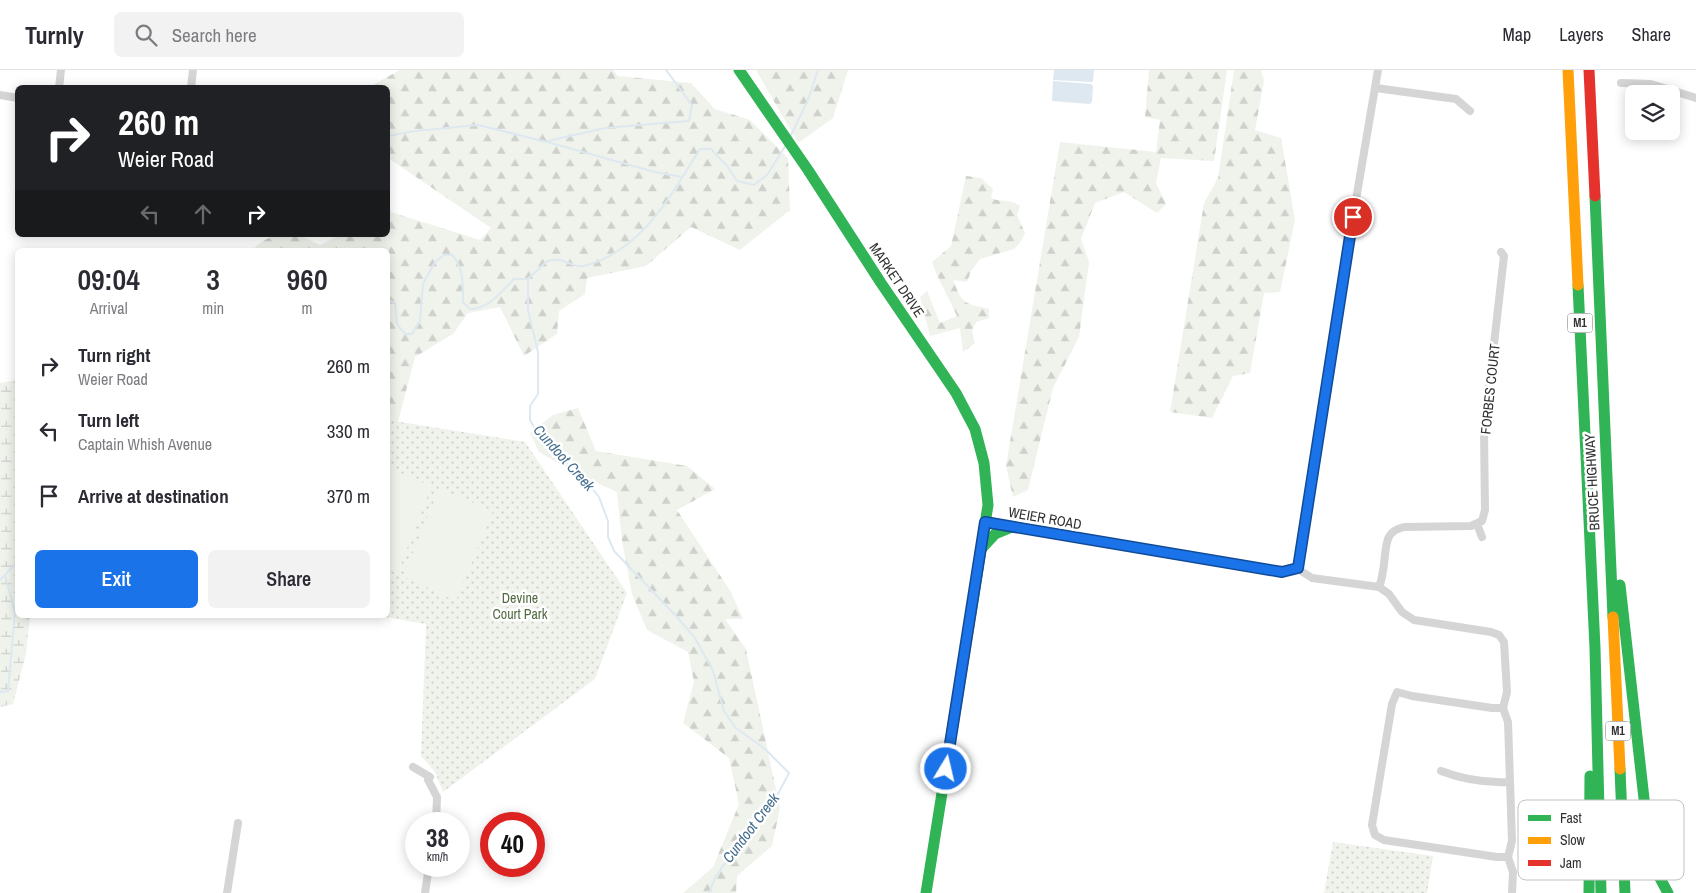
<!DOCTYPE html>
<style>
body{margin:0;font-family:"Archivo Narrow",sans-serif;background:#f2f2f3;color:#2b2b33;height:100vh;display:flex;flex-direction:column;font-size:19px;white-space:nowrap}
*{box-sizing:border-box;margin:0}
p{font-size:16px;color:#7c7c81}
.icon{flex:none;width:28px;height:28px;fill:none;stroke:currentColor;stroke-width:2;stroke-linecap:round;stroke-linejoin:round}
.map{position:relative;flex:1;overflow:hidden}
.sheet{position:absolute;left:15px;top:178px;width:375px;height:370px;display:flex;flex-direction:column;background:#fff;border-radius:8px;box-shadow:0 2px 12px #0003}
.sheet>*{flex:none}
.hud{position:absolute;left:15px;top:15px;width:375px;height:152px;border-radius:8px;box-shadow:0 2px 12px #0003;background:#202124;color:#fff;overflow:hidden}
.buttons{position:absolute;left:1625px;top:15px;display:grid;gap:10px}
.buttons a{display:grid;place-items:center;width:55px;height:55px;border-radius:8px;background:#fff;box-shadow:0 2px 12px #0003;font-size:25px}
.speed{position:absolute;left:405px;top:742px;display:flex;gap:10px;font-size:25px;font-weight:700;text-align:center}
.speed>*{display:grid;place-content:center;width:65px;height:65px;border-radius:50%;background:#fff;box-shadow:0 2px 12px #0003;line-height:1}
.speed small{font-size:12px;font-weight:400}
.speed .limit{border:8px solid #d22;background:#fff;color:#111}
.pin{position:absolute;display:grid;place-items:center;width:42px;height:42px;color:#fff;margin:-21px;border:2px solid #fff;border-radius:50%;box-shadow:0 1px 5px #0007}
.me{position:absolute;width:55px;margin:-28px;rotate:9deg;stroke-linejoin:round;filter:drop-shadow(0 0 4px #0008)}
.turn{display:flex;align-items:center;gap:18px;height:105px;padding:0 20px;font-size:22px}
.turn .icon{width:65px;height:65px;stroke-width:2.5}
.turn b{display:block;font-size:35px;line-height:42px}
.lanes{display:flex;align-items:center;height:48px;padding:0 20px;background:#0003;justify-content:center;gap:25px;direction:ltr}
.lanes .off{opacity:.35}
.eta{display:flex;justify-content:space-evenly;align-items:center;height:85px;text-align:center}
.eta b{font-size:30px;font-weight:600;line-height:35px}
.button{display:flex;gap:10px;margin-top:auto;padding:10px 20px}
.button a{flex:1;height:58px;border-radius:8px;background:#1a73e8;color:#fff;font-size:20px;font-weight:600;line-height:58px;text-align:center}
.button a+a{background:#f2f2f3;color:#2b2b33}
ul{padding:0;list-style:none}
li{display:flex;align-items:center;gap:15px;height:65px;padding:0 20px}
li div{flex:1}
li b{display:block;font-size:19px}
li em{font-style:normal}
header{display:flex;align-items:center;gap:30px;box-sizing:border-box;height:70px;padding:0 25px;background:#fff;border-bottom:1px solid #e1e1e2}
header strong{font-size:24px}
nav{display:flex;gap:28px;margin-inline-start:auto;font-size:18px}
.search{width:350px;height:45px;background:#f2f2f3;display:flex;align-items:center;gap:12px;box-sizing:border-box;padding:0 18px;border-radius:8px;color:#7c7c81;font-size:19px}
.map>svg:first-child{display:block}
.forest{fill:url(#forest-firs)}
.wetland{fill:url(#wetland-marsh)}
.park{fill:url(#park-dots)}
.pitch{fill:#f0f3ec}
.water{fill:#dde8f0}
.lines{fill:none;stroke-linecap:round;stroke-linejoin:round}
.stream{stroke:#dde8f0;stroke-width:2}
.street{stroke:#d5d5d5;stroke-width:8}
.fast{stroke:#30b455;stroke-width:11}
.slow{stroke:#ff9f0a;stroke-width:11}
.jam{stroke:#e5322d;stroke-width:11}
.route-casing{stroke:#114b97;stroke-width:12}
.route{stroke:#1a73e8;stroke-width:9}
.labels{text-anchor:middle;stroke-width:5;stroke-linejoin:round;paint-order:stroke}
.shield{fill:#fff;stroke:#6f6f6f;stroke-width:1}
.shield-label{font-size:12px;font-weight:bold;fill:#313131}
.street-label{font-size:14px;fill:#313131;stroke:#fff}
.park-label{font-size:14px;fill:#526a41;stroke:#fff}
.water-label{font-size:15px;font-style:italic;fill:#446d8e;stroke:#fff}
.key{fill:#fff;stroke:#c1c1c1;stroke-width:1}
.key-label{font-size:14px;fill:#313131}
</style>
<header>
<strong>Turnly</strong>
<div class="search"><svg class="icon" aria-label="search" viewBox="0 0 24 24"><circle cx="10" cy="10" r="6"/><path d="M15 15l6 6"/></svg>Search here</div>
<nav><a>Map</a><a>Layers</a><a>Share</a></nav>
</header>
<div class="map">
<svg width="1696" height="823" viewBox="0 0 1696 823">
<defs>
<pattern id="forest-firs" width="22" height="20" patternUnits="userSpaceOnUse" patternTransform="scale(1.25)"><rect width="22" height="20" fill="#f0f3ec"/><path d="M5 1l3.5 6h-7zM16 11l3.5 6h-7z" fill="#ced1cb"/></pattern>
<pattern id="wetland-marsh" width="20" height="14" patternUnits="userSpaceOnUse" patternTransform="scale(1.25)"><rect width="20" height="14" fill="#f0f3ec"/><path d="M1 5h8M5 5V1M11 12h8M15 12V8" fill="none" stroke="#ced1cb"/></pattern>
<pattern id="park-dots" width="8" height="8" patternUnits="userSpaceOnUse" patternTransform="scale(1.25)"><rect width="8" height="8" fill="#f0f3ec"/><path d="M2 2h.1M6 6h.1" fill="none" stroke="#ced1cb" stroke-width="1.8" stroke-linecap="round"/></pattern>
</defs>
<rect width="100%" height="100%" fill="#fff"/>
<g class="forest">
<path d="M400,0H613L618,6L691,13L715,39L750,50L788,88L790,140L740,180L691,157L646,196L587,208L585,224L559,241L557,264L524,286L500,237L468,243L453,264L415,287L398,352L388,350V180H253C262,167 283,162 298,165C305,167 313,172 320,175L340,165H388V129L391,142L480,170L491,158L388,88V18L369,17Z"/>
<polygon points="756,0 848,0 833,48 798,73"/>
<polygon points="1149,0 1227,0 1214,91 1161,88 1156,113 1166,134 1157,143 1124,122 1095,133 1081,169 1089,192 1079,267 1053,318 1028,420 1013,427 1006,396 1060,72 1156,82 1160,50 1145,47"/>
<polygon points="1234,0 1261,0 1264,11 1255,60 1281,68 1295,150 1280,222 1264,223 1250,303 1233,306 1212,348 1170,342 1204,133 1218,108"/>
<path d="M966,106L981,108L993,119L991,128C1003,133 1008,128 1020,136L1017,145L1025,163L1020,173L1014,179L980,189L971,201L967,212L953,210C963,235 964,233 989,239V248L976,252L972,261L975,273L963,282L960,258L930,266L920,227L927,221L940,253L957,246L937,205L932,192L951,176Z"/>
<polygon points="578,338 596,381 687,396 715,419 677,440 731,522 743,549 725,549 746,579 780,738 772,776 737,806 736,823 683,823 713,797 739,734 729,688 683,653 694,612 688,582 647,560 632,524 622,471 617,422 575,403 539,382 530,363 553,345"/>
</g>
<polygon class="wetland" points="17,310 18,545 30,545 26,584 13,634 0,637 0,313"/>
<g class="park">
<polygon points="388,350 525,372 627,523 595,609 443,722 435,702 421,686 426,554 374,545 388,545"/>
<polygon points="1333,772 1433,786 1427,823 1324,823"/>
</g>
<g class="pitch">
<polygon points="388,398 432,416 397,504 388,499"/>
<polygon points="439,419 493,441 456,531 403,506"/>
</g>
<g class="water">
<polygon points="1054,0 1094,0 1093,11 1092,12 1053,10"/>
<polygon points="1053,11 1091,14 1093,16 1092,32 1090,34 1052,31"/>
</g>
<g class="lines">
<g class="stream">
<polyline points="388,66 415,61 478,55 547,72 655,102 682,107"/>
<polyline points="790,67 808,30 818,0"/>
<polyline points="548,71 605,58 689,51 692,35 666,0"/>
<path d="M388,230L395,233L397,254L405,264H412L420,251L423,214L435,192L444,185H452C464,197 463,217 463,232L470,239C489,239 501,222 514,209H528"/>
<polyline points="0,510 18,491"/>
<polyline points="0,622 8,621 15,542 5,505"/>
<path d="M709,823L715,808L749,757L771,737L789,703L765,679L736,658L724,641L713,601L695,568L677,547L614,481L608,467V451L599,427L574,395L535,359L530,350V336L538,324V282L528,240V209L547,191C551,190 555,189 559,190C567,191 576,198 584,196C642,181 671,125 700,79H711L727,96L737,111L754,115L767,105L786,75"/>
</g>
<g class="street">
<polyline points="1621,13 1651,14 1696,28"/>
<polyline points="59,18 61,0"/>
<polyline points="191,18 193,0"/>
<polyline points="1376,18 1456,29 1470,41"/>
<polyline points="0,25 18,28"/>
<polyline points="985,452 1282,502 1298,499 1312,508 1379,517 1389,524 1402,542 1414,550 1491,562 1499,565 1504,572 1507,622 1503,638 1508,652 1512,771 1508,787 1513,802 1512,823"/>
<polyline points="1477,454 1482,467"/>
<polyline points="1298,499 1350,165 1378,0"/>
<path d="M1379,517C1386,499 1383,484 1388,469C1391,461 1397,459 1404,457L1471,456L1482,451L1485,440L1484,362L1504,186L1501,182"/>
<polyline points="1503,638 1492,638 1412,626 1397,622 1392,634 1372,755 1375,765 1384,770 1497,787 1508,787"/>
<polyline points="413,697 430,707 428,710 437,727 436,754"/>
<path d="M1441,701C1462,709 1487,713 1509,712"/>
<polyline points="227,823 238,753"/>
<polyline points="425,823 429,796"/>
</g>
<g class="fast">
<polyline points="739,0 808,100 881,213 956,323 975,359 984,393 988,435 971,543"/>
<polyline points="1595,126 1613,547"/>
<polyline points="1578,215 1595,578 1601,823"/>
<polyline points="982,478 995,464 1012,457"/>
<polyline points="1620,515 1650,782 1654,797 1668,823"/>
<polyline points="1620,699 1625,823"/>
<polyline points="926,823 946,698"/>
<polyline points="1589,823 1590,706"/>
</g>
<g class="slow">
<polyline points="1568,0 1578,215"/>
<polyline points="1613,547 1620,699"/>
<polyline points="946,698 971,543"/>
</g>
<polyline class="jam" points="1589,0 1595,126"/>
</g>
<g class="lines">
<defs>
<polyline id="route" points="946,699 985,452 1282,502 1298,498 1353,147"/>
</defs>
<use href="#route" class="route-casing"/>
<use href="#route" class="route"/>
</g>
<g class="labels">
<g class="shield">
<rect x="1567.5" y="243.5" width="25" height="19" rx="4"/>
<rect x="1605.5" y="651.5" width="25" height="19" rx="4"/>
</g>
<g class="shield-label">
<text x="1580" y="257">M1</text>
<text x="1618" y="665">M1</text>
</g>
<g class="street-label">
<text transform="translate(897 210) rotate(56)" y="5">MARKET DRIVE</text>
<text transform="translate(1490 319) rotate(-84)" y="5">FORBES COURT</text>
<text transform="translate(1592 412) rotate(-93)" y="5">BRUCE HIGHWAY</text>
<text transform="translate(1045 448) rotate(10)" y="5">WEIER ROAD</text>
</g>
<g class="park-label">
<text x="520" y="533">Devine<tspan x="520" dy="16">Court Park</tspan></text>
</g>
<g class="water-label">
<text transform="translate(564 388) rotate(48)" y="5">Cundoot Creek</text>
<text transform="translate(751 758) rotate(-53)" y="5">Cundoot Creek</text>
</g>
</g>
<rect x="1518" y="730" width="166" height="80" rx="8" class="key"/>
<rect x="1528" y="745" width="23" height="6" fill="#30b455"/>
<rect x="1528" y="767" width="23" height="7" fill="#ff9f0a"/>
<rect x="1528" y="790" width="23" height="6" fill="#e5322d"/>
<g class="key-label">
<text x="1560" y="753">Fast</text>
<text x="1560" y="775">Slow</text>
<text x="1560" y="798">Jam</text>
</g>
</svg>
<div class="buttons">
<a><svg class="icon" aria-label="layers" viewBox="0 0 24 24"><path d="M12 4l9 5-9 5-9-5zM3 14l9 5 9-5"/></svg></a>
</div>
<div class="speed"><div>38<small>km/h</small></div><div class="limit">40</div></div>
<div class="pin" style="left:1353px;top:147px;background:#d93025"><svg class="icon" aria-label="arrive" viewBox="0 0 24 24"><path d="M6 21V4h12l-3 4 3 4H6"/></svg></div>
<svg class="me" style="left:946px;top:699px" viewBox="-20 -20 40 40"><circle r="17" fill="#1a73e8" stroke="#fff" stroke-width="3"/><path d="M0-11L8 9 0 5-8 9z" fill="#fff"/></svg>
<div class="hud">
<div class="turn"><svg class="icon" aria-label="right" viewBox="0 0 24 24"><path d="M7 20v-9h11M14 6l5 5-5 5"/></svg><div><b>260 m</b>Weier Road</div></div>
<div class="lanes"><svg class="icon off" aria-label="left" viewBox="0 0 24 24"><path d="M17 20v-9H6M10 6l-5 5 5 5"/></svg><svg class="icon off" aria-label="ahead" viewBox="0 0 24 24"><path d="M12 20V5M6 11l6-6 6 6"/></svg><svg class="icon" aria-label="right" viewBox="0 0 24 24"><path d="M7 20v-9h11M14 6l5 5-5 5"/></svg></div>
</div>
<section class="sheet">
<div class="eta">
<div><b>09:04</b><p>Arrival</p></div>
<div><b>3</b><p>min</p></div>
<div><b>960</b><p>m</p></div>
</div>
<ul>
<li><svg class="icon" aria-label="right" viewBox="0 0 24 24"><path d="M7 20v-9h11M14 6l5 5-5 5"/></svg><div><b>Turn right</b><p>Weier Road</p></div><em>260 m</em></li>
<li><svg class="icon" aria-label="left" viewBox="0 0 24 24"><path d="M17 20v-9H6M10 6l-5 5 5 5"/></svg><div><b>Turn left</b><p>Captain Whish Avenue</p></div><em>330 m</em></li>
<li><svg class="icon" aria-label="arrive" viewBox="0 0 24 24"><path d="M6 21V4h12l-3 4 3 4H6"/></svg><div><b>Arrive at destination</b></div><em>370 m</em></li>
</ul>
<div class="button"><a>Exit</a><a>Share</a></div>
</section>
</div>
